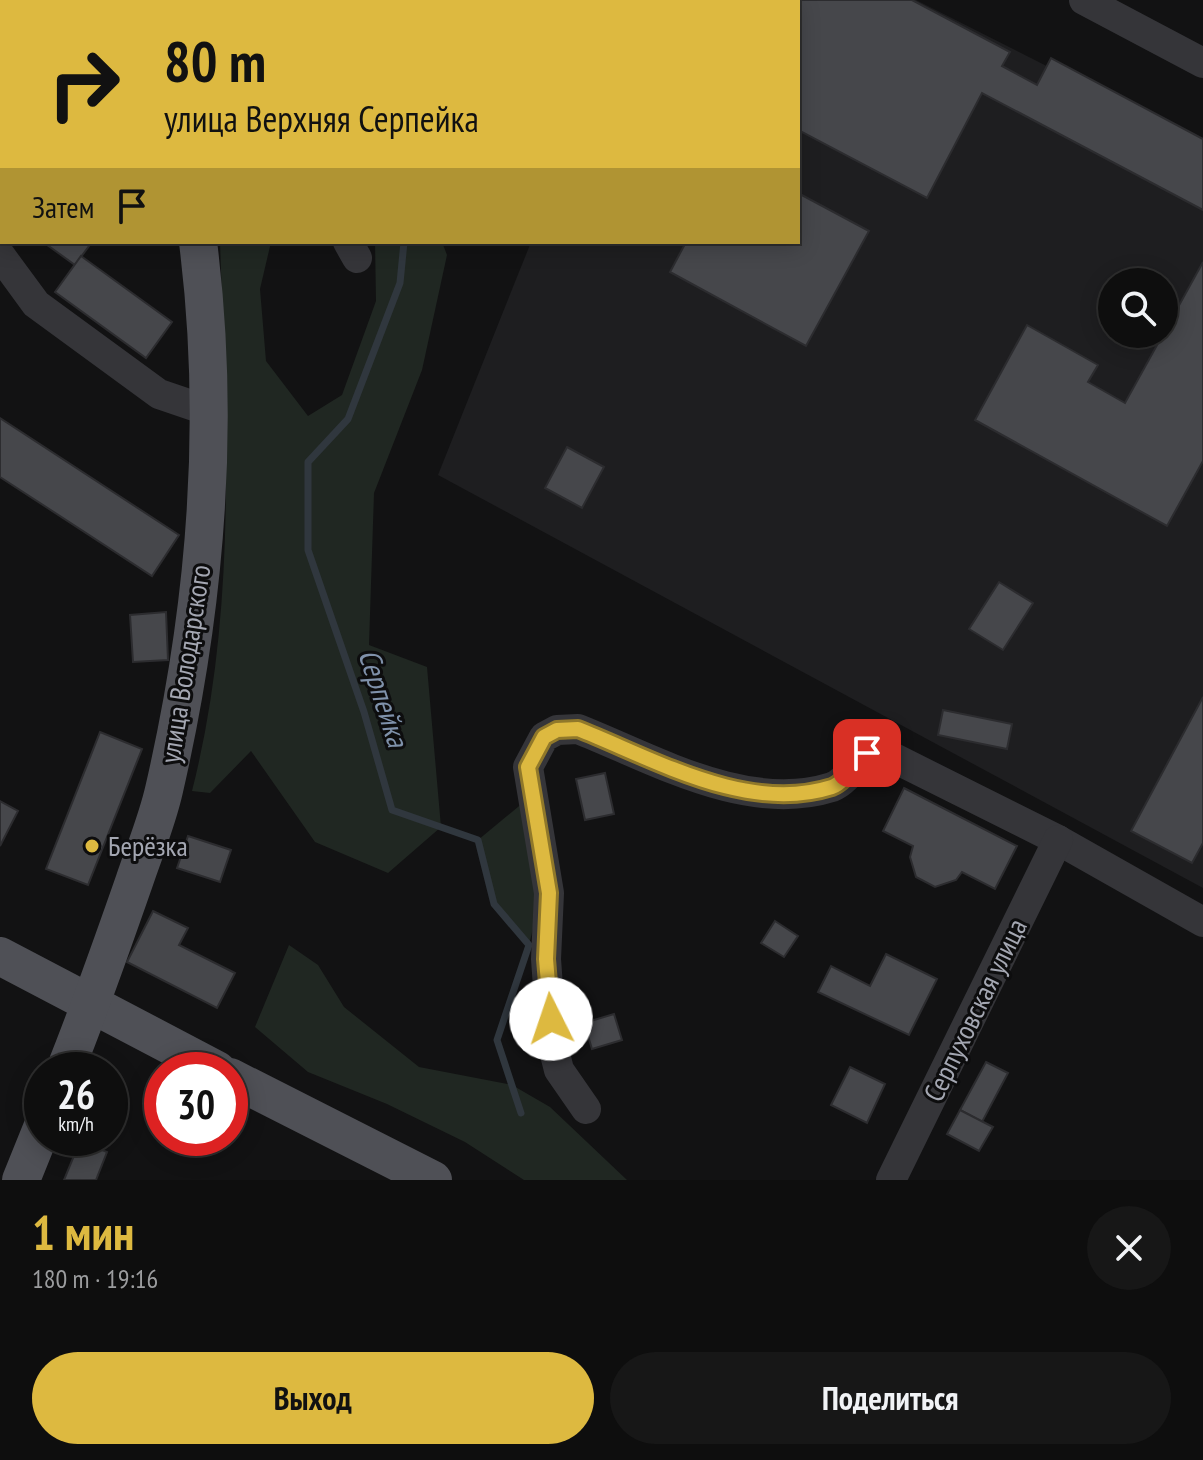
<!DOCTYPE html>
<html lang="ru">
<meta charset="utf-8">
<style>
body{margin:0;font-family:"PT Sans Narrow",sans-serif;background:#171717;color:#f1f3f6;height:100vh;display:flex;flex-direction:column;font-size:30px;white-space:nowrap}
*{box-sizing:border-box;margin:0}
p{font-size:26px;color:#9b9c9e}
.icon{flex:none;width:44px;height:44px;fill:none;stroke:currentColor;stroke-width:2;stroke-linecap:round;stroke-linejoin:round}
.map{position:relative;height:1180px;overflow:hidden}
.sheet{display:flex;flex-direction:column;background:#0e0e0e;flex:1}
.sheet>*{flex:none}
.guide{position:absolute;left:0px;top:0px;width:800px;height:244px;box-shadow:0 4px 20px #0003,0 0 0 2px #2e2e2e;background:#ddb940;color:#111;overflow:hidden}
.controls{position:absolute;left:1098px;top:268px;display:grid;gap:16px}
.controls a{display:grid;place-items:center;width:80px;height:80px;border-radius:50%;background:#0e0e0e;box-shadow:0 4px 20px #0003,0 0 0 2px #2e2e2e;font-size:40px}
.speed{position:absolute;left:24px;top:1052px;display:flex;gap:16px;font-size:40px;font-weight:700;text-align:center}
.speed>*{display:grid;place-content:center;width:104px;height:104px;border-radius:50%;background:#0e0e0e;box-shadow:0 4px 20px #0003,0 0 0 2px #2e2e2e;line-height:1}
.speed small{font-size:20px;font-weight:400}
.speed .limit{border:12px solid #d22;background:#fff;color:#111}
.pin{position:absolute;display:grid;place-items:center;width:68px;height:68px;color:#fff;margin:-34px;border-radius:16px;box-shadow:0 4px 12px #0006}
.me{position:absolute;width:88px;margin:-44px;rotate:356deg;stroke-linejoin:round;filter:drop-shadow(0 0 6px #0008)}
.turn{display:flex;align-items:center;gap:28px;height:168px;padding:0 32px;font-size:36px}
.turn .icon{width:104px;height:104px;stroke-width:2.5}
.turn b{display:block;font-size:56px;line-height:68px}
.then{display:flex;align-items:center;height:76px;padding:0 32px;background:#0003;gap:16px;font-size:30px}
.round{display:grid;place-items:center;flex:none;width:84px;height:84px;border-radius:42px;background:#171717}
.head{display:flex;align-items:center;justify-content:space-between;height:136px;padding:0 32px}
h1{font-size:48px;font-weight:700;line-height:60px;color:#ddb940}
.cta{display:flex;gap:16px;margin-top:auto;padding:16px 32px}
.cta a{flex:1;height:92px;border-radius:48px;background:#ddb940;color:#111;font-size:32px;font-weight:700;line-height:92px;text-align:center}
.cta a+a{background:#171717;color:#f1f3f6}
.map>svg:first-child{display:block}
.built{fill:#1e1e20;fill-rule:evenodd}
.green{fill:#202722}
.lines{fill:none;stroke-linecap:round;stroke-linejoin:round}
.stream{stroke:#30373e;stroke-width:7}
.building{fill:#46474b;stroke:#2c2c2f;stroke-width:2}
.minor{stroke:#353539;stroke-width:30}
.major{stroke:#4f5056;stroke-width:38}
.route-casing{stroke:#90782a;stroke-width:20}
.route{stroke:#ddb940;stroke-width:14}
.poi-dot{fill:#ddb940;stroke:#0d0d0e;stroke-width:3}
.labels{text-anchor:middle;stroke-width:6;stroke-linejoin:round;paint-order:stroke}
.street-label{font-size:28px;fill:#a4a7b2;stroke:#0d0d0e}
.poi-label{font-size:28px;fill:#a4a7b2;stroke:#0d0d0e;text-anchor:start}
.water-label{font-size:30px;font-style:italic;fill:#7f91aa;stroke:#0d0d0e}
</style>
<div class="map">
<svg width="1203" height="1180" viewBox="0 0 1203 1180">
<rect width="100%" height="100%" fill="#121213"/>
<path class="built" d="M628,0H916L1203,145V888L438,475L531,242H798V2ZM1112,282H1164V334H1112Z"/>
<g class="green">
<polygon points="233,0 468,0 235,2"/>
<path d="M220,242H271L260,289L266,361L308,416L342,395L376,301L375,242H442L447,255L422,370L374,493L369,645L427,667L441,827L388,873L315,842L251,751L210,793L192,791C238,610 226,426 220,242Z"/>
<polygon points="530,797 544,883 529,945 494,904 478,840"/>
<polygon points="289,945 318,965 344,1007 419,1067 512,1085 550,1107 627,1180 524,1180 465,1142 387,1104 308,1072 255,1027"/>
</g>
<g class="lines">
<g class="stream">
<polyline points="337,2 337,0"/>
<polyline points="404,242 400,283 348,419 308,462 308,550 364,712 392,810 478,840 494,904 529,945 497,1040 521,1113"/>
</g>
</g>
<g class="building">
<polygon points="797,0 912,0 1010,52 1002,66 1037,85 1051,58 1203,139 1203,210 982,93 927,198 798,130"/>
<polygon points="0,39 2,40 2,118 0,117"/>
<polygon points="0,117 2,118 2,171 0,170"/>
<polygon points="2,174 2,212 0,211"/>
<polygon points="798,193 869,231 806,346 670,272 686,242 798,242"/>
<polygon points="43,242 92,242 75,265"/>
<polygon points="81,256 172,322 146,358 55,292"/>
<polygon points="1203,262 1203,461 1167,526 975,420 1027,325 1098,365 1088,382 1125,403"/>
<polygon points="0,418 179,535 152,576 0,477"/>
<polygon points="567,447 604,467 582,508 545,488"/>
<polygon points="999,582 1033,603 1003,650 969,629"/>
<polygon points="166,612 168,660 133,662 130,615"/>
<polygon points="1203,697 1203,843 1192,863 1131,831"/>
<polygon points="943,710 1012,724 1007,749 938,735"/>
<polygon points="100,732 142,749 88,885 46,869"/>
<polygon points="605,773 614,814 585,820 576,779"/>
<polygon points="904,788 1017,846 995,889 962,872 956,880 935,887 916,877 910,857 913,846 883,831"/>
<polygon points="0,801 18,811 0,846"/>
<polygon points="188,836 231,850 220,882 177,868"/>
<polygon points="153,911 188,928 179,945 235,973 217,1008 127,962"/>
<polygon points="775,921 798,936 784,957 761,943"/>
<polygon points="886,954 937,979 909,1035 818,992 831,966 870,986"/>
<polygon points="614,1014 622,1040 592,1049 584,1023"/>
<polygon points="986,1062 1008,1073 982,1122 960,1110"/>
<polygon points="850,1067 885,1084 867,1123 831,1105"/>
<polygon points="960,1110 993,1127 979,1151 947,1134"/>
<polygon points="80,1141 107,1152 96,1180 64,1180"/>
</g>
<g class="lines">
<g class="minor">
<polyline points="1084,0 1203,63"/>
<polyline points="0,17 2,18"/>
<polyline points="348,242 357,258"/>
<polyline points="0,255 36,304 159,394 206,410"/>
<path d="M586,1109L559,1070L552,1042L546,959L549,893L528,767L544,737L557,730L578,729C654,759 747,814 832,787C846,782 857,763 867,753L886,754L1058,840L1203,922"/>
<polyline points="891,1180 1058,840"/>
</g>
<g class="major">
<polyline points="135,0 135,2"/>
<polyline points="0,956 217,1070"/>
<path d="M65,1070C90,1008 112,945 134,882C144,852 157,821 164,790C205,612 221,424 198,242"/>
<polyline points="230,1077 433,1180"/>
<polyline points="21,1180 42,1128"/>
</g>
</g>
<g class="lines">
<defs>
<path id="route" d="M551,1019L546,959L549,893L528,767L544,737L557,730L578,729C654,759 747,814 832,787C845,782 857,763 867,753"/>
</defs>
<use href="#route" class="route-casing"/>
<use href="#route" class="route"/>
</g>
<circle class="poi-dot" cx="92" cy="846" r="8"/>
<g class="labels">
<g class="street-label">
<text transform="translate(185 664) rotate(-81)" y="10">улица Володарского</text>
<text transform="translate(975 1010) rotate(-64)" y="10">Серпуховская улица</text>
</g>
<g class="poi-label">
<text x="108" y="856">Берёзка</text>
</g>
<g class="water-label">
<text transform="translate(383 698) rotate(72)" y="10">Серпейка</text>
</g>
</g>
</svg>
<div class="controls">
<a><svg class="icon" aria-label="search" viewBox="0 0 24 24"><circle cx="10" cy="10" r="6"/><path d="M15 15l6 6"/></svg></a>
</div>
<div class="speed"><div>26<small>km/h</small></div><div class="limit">30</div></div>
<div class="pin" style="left:867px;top:753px;background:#d93025"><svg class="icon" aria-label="arrive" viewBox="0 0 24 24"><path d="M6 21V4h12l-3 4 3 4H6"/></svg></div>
<svg class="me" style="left:551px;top:1019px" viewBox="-20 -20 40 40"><circle r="19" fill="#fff"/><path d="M0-13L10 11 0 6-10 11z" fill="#ddb940"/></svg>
<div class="guide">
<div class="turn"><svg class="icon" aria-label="right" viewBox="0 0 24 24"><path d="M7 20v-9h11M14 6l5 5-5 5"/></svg><div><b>80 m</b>улица Верхняя Серпейка</div></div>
<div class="then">Затем<svg class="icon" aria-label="arrive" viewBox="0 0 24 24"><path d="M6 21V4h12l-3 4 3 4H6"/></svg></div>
</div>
</div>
<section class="sheet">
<div class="head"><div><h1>1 мин</h1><p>180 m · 19:16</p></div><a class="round"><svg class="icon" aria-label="close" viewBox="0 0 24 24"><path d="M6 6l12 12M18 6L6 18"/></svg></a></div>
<div class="cta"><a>Выход</a><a>Поделиться</a></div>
</section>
